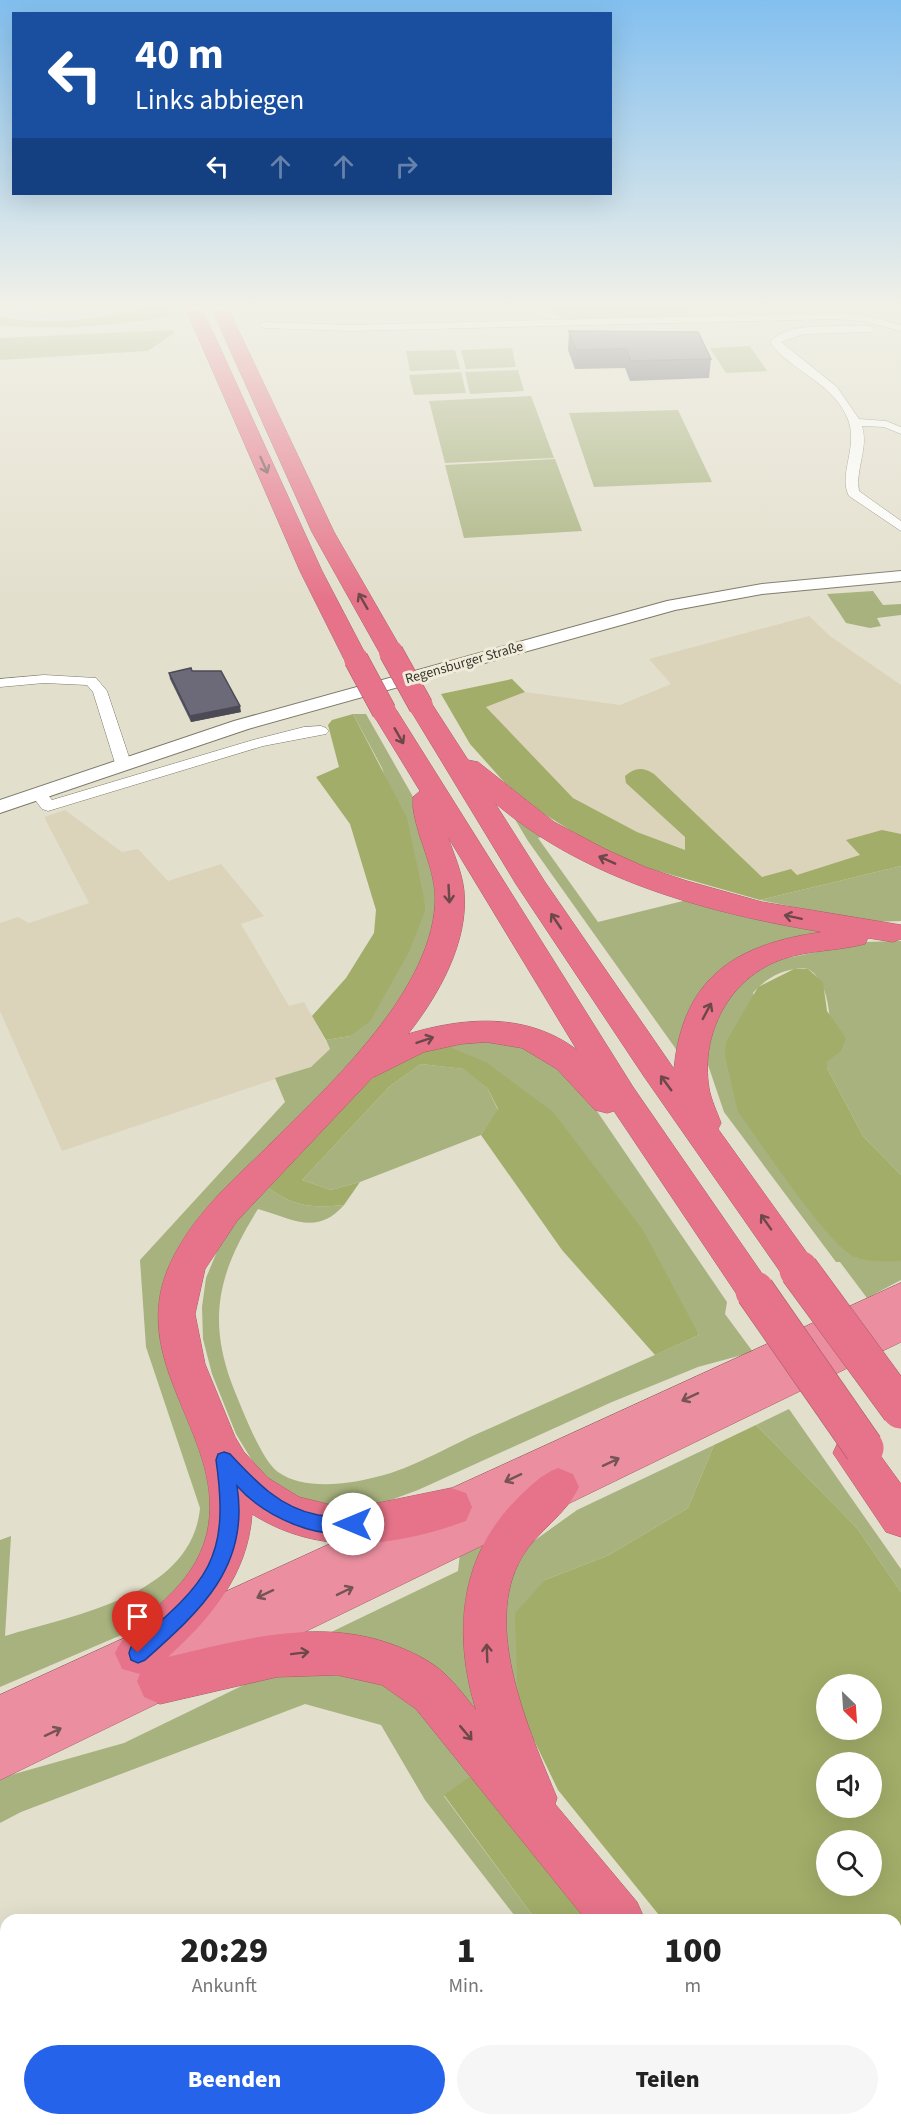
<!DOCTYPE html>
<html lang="de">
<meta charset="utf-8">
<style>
body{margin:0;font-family:"Source Sans 3",sans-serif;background:#f6f6f6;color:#222;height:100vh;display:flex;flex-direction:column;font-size:22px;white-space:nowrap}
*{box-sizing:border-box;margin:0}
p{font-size:20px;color:#767676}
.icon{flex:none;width:33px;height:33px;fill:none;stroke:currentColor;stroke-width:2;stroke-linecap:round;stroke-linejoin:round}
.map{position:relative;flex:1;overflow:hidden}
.panel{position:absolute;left:0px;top:1914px;width:902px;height:212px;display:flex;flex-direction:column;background:#fff;border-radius:18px 18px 0 0;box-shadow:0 6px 24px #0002}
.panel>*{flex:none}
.top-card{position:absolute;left:12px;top:12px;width:600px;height:183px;border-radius:0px;box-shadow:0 6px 24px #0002;background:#1a4fa0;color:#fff;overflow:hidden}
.needle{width:39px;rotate:155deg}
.tools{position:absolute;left:816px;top:1674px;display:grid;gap:12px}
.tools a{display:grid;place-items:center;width:66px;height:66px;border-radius:50%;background:#fff;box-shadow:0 6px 24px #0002;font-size:30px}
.pin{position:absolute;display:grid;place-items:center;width:51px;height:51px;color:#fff;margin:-62px -26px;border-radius:50% 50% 50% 0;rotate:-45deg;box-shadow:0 0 6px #0007}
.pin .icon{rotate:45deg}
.me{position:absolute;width:66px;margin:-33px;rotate:270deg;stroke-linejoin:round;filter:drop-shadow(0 0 4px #0008)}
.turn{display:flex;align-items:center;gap:21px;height:126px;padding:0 24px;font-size:27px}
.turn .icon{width:78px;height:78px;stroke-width:2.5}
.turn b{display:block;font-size:42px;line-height:51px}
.lanes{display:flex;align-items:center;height:57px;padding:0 24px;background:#0003;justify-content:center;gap:30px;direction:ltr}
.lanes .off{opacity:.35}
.eta{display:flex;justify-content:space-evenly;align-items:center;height:102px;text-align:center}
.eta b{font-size:36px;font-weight:800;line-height:42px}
.button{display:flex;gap:12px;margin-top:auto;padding:12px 24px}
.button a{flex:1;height:69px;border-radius:36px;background:#2563eb;color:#fff;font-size:24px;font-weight:800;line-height:69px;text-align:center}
.button a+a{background:#f6f6f6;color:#222}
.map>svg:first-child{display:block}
.built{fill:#dbd4bb}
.green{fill:#a8b27e}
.forest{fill:#a2ad69;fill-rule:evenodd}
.water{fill:#8ad0fa}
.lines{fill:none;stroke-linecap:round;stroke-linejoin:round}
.minor-casing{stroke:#7e7969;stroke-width:1}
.tertiary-casing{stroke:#7e7969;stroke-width:2}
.trunk-casing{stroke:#a95d69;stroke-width:1}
.motorway-casing{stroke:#a95d69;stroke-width:1}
.minor{fill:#fff;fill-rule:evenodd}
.tertiary{fill:#fff;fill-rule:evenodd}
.trunk{fill:#eb8fa0;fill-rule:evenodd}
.motorway{fill:#e67389;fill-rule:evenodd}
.motorway-bridge-far1-casing{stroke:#a95d69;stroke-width:25;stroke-linecap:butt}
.motorway-bridge-casing{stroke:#a95d69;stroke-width:40;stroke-linecap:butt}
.motorway-bridge-far1{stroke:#e67389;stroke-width:24}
.motorway-bridge{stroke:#e67389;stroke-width:39}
.wall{fill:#5d5b68}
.shaded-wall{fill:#4c4a55}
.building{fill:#6c6a79;stroke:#4c4a55;stroke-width:1.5}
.oneway{stroke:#6c4849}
.oneway2{stroke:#765456}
.route{fill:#2563eb;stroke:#184099;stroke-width:1.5}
.labels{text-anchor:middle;stroke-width:6;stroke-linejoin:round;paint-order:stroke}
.far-street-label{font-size:14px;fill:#37352e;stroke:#f1ecda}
</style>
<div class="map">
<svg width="901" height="2125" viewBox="0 0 901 2125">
<rect width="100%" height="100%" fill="#e3dfcd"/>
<g class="built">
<polygon points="809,616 830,636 901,685 901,859 768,883 637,832 573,798 486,707 525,692 620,705 671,684 649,659"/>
<polygon points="65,810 122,852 138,849 168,881 221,864 264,916 241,924 289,1006 304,1002 330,1049 311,1067 62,1151 0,1011 0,923 18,917 29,923 89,903 44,817"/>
</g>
<g class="green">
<polygon points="539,304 617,304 650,313 690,313 686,317 565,319"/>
<polygon points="738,304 828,304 832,306 740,309"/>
<polygon points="173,330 174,333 148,351 0,360 0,338"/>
<polygon points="750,346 767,371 726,373 710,348"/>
<polygon points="512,348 516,367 466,369 461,350"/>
<polygon points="455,350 460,369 410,371 406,351"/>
<polygon points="518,370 524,391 470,394 465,372"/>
<polygon points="461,372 466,393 414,395 409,375"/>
<polygon points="531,396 554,458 445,463 429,401"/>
<polygon points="678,410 712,482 594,487 569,413"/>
<polygon points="555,459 582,531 464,538 445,465"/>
<polygon points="873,591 883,605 901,604 901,615 877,618 881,626 870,628 846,623 827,594"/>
<path d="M353,714H366L412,795L428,831L442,896L417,987L175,1265L220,1494L216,1552L163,1611L126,1633L0,1687V1540L11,1536L5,1636C73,1615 192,1596 200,1508L146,1347L140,1260L285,1102L275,1078L311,1067L330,1049L326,1040L350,1036L426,908L417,873L382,768Z"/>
<polygon points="507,806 549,835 538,838 598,922 699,897 844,932 763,950 683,1059 528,841"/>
<polygon points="901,866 901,921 869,922 760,900"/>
<path d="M901,941V1175L863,1136L827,1068V1062L830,1058C831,1032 833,983 808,969C788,966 765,978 753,993L855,1257L871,1260L901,1261V1280L867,1298L840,1262H836L724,1112L707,1062L706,1038L740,979L778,960L865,942Z"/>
<path d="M451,1041L514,1042L555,1061L588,1098L727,1302L725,1314L753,1352L698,1367L612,1402L418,1490L380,1504L313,1507L262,1477L236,1434L212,1374L203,1339L202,1307L206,1278L218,1249L238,1218L267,1187C294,1207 311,1208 344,1205C317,1236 293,1219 258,1209C218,1273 206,1320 235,1392C243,1411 262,1461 278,1472C304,1491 351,1484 380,1476C410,1469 450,1446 479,1433C553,1400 626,1368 699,1335L553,1113L432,1045Z"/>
<polygon points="421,1064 465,1069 488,1089 498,1110 481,1135 360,1182 331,1190 302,1180 389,1087"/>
<polygon points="789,1409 901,1569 901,1592 857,1528 756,1425"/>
<polygon points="714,1445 688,1508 609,1555 545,1580 518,1707 501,1632 506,1584 531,1543 577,1510"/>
<polygon points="503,1532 506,1747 325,1635 458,1571 460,1553"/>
<polygon points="305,1665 401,1688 477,1771 444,1796 536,1920 518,1920 425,1800 381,1725 305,1704 21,1812 0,1823 0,1778 124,1743 254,1680"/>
<polygon points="901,1945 901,2040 896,2042 896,1949"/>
<polygon points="901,2079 901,2125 865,2125 853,2120 896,2120 896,2080"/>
</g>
<g class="forest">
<polygon points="617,304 690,304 690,313 650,313"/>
<path d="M157,305L170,310L168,316C115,326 54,331 0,325V317C52,327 107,318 157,305Z"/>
<path d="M512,679L525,692L486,707L573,798L637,832L685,850V837L626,783L625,776C635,767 643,767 654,774L762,877L791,869L797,875L860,855L846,840L882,830L901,834V866L760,900L637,865L586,840L544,814L505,783L470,744L441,694Z"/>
<polygon points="353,714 407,818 426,908 409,952 370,1021 350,1036 326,1040 312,1016 346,978 374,933 376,910 350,824 316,777 339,767 328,725 332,720"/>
<path d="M794,969H808L823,982L827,1011L846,1038L841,1051L827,1062V1068L863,1136L901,1175V1261C886,1262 869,1262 855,1257C828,1246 759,1140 738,1112L725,1056L726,1042L758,987Z"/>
<path d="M432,1045L450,1047L487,1063L553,1112L643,1230L699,1335L655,1355L562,1250L481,1135L498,1109L488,1089L464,1069L421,1064L389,1087L302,1180L331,1190L360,1182L344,1205C311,1208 294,1207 267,1187L365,1084L382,1071Z"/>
<path d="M756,1425L857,1528L901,1592V1945L896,1949V1920H663L558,1790L518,1707L515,1613L545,1580L609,1555L688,1508L714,1445ZM826,1684H872V1730H826ZM826,1762H872V1808H826ZM826,1840H872V1886H826Z"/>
<polygon points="477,1771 590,1920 536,1920 444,1795"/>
</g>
<path class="water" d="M0,304H145C100,318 47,322 0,314Z"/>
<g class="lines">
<defs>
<g id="minor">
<polygon points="835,313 862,315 901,325 901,331 862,321 835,319 351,331 264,328 259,325 264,322 351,325"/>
<path d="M834,326H870L875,329L870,332L804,334L781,342L837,387L859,419L886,421L901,427V434L884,427L862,426C869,448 855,469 859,491L901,521V531L849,496C837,474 861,444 846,415C830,381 790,371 770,342C785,325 813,327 834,326Z"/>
<polygon points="44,675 96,678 107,691 131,763 129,766 123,768 115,763 93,692 87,685 44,683 0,687 0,679"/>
<polygon points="321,726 326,728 329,731 326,734 263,746 48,811 42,809 30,793 32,790 44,790 52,800 253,740 304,727"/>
</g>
<polygon id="tertiary" points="901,571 901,581 762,594 675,610 248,729 0,813 0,800 234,721 667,601 762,584"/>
<polygon id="trunk" points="901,1283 901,1342 0,1780 0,1695"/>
<g id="motorway">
<polygon points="184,304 200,304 322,571 368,659 365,664 356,666 347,664 344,659 300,571"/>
<polygon points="210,304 226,304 334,532 403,652 400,657 391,659 382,657 312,532"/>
<path d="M421,698L430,701L468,760L478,762L554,822L605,849L645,867L687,881L762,902L901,925V939L893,942L868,938L865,944C838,951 809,950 783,959C730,977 700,1033 709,1088C711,1100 717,1112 721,1123L718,1129L812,1260L818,1270L812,1280L799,1285L786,1280L643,1075L516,884L408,706L412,701ZM495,803C585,880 708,913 822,932C737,944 683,976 674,1069L545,882Z"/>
<path d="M384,703L393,706L397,711L633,1087L774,1291L768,1302L755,1306L742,1302L614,1111L607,1113L595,1110L557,1069L522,1048L486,1042L461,1044L424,1052L372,1078L237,1221L205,1269L195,1314L205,1364L235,1437L244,1452L268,1478L299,1497L335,1506L378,1503L451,1488L466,1493L472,1507L466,1521C394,1547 320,1557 252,1514C248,1574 211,1618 168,1657C245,1639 322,1616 399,1647C417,1654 436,1664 449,1678C459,1688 467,1699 476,1710C453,1636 459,1558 515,1501C529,1487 540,1475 558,1468L573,1474L579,1487C566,1515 537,1531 522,1557C481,1626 530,1732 557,1798L555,1804L637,1902L645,1920H586L416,1709L382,1685L337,1675L277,1677L160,1704L144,1697L137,1681L140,1674L122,1669L115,1653C123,1635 136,1626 150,1613C176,1591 199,1567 207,1533C228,1440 129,1368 167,1271C186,1224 223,1189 259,1155C321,1093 430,996 435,904C437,870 417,840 413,807V797L420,791L371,711L375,706ZM448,837L577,1050C527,1012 464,1017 408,1034C438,996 469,942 464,891C462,872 454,855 448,837Z"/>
<polygon points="854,1435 869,1440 901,1484 901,1537 886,1532 833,1453 839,1440"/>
<rect x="896" y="2033" width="5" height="54"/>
<polygon points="794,2120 858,2120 860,2125 796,2125"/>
</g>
</defs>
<use href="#minor" class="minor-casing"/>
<use href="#tertiary" class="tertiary-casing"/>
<use href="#trunk" class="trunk-casing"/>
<use href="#motorway" class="motorway-casing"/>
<use href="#minor" class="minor"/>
<use href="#tertiary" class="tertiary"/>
<use href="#trunk" class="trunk"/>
<use href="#motorway" class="motorway"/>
<defs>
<g id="motorway-bridge-far1">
<polyline points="391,652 421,706"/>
<polyline points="356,659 384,711"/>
</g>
<g id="motorway-bridge">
<polyline points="799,1270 901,1409"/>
<polyline points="755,1291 864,1448"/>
</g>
</defs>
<use href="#motorway-bridge-far1" class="motorway-bridge-far1-casing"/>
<use href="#motorway-bridge" class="motorway-bridge-casing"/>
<use href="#motorway-bridge-far1" class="motorway-bridge-far1"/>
<use href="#motorway-bridge" class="motorway-bridge"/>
</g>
<g class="wall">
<polygon points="569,331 711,359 709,378 630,381 625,368 575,369 568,350"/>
<polygon points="192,671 241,712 191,722 170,679 169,673"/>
</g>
<polygon class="shaded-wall" points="240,706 241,712 191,722 190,716"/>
<g class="building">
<polygon points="569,331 698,332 711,359 631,361 626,349 576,350"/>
<polygon points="191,668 192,671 221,671 240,706 190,716 169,673"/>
</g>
<defs><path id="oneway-shaft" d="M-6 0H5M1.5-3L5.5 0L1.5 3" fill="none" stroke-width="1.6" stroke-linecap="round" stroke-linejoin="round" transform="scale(1.5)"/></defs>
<g class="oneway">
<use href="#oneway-shaft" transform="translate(264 465) rotate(66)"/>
<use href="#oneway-shaft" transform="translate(363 601) rotate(-120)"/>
<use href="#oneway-shaft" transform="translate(399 736) rotate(60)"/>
<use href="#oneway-shaft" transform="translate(607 860) rotate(-156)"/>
<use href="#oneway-shaft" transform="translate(449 894) rotate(87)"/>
<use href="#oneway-shaft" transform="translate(793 917) rotate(-168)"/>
<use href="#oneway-shaft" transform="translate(556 921) rotate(-124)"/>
<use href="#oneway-shaft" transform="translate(707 1011) rotate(-62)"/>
<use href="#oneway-shaft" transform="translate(425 1040) rotate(-19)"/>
<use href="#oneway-shaft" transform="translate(666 1083) rotate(-126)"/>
<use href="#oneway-shaft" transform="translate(766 1222) rotate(-125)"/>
<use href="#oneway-shaft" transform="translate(300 1653) rotate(-7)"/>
<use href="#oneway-shaft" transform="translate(487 1653) rotate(-92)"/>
<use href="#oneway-shaft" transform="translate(466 1733) rotate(50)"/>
</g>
<g class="oneway2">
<use href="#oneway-shaft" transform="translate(690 1397) rotate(155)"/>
<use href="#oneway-shaft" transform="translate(611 1462) rotate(-25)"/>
<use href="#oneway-shaft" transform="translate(513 1478) rotate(155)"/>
<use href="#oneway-shaft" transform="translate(345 1591) rotate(-26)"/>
<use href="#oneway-shaft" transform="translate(265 1594) rotate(155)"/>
<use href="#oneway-shaft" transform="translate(53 1732) rotate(-25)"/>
</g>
<linearGradient id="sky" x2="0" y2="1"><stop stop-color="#82bfef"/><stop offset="0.51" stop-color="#f2f1e8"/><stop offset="1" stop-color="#f2f1e8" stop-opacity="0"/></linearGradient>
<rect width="901" height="601" fill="url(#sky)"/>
<path class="route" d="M224,1452L230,1454C255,1481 280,1508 318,1515C331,1517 347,1513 360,1518L362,1524L360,1529C320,1544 263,1515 237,1486C250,1567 200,1611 145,1660L138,1663L131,1660L129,1653L131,1647C205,1583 231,1563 216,1460L218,1454Z"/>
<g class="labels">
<g class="far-street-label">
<text transform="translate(464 662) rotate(-16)" y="5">Regensburger Straße</text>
</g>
</g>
</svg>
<div class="tools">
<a><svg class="needle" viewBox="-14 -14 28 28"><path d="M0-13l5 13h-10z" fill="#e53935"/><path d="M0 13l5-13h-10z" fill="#767676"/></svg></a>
<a><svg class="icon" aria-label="sound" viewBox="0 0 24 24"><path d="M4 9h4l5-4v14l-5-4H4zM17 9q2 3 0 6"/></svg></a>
<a><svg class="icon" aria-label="search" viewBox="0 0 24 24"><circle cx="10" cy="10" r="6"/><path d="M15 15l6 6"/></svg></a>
</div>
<div class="pin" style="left:138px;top:1653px;background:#d93025"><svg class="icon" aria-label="arrive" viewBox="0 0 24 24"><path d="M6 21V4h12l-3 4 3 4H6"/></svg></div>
<svg class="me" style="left:353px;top:1524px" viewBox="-20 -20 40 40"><circle r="19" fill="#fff"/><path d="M0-13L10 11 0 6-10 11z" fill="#2563eb"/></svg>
<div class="top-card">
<div class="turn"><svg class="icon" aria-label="left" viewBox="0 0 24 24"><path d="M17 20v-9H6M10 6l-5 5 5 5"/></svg><div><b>40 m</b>Links abbiegen</div></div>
<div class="lanes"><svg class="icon" aria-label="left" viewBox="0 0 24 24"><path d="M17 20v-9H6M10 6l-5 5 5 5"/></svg><svg class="icon off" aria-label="ahead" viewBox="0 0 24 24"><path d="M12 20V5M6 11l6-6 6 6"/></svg><svg class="icon off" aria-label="ahead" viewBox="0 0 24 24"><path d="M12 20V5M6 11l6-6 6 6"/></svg><svg class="icon off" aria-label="right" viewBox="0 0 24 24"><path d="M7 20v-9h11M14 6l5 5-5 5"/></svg></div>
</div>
<section class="panel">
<div class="eta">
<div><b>20:29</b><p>Ankunft</p></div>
<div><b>1</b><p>Min.</p></div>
<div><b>100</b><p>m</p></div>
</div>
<div class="button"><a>Beenden</a><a>Teilen</a></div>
</section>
</div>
